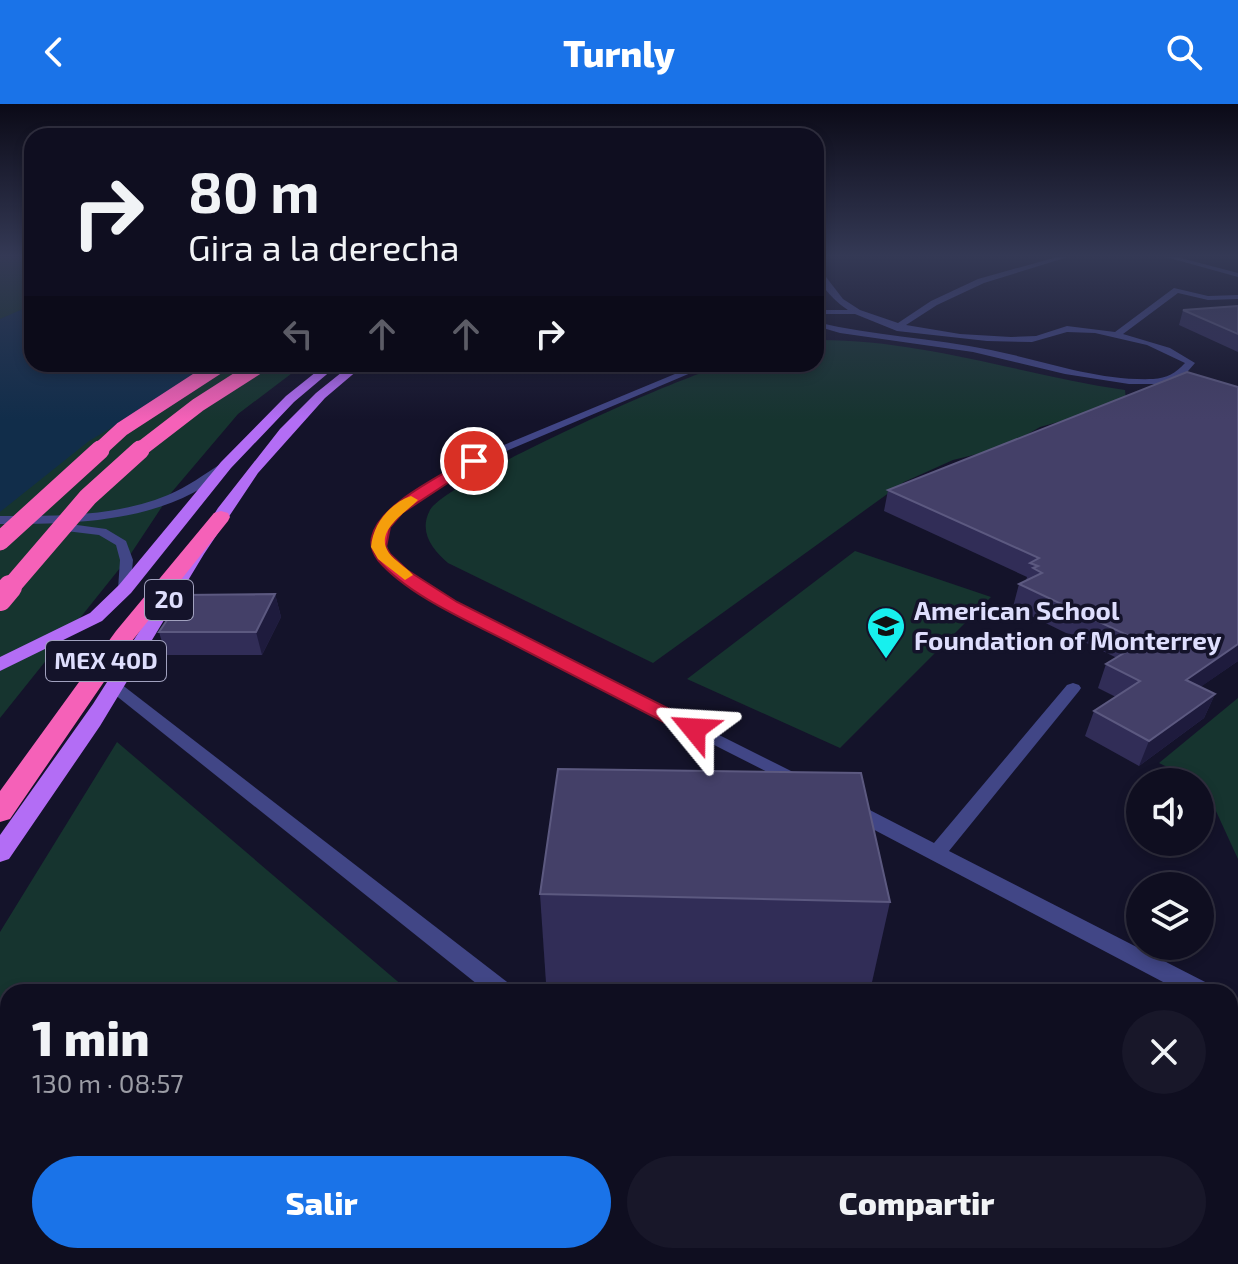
<!DOCTYPE html>
<html lang="es">
<meta charset="utf-8">
<style>
body{margin:0;font-family:"Exo 2",sans-serif;background:#181729;color:#f1f3f6;height:100vh;display:flex;flex-direction:column;font-size:30px;white-space:nowrap}
*{box-sizing:border-box;margin:0}
p{font-size:26px;color:#9b9ca5}
.icon{flex:none;width:44px;height:44px;fill:none;stroke:currentColor;stroke-width:2;stroke-linecap:round;stroke-linejoin:round}
.map{position:relative;flex:1;overflow:hidden}
.sheet{position:absolute;left:0px;top:880px;width:1238px;height:280px;display:flex;flex-direction:column;background:#0f0e20;border-radius:24px 24px 0 0;box-shadow:0 4px 12px #0003,0 0 0 2px #2f2e3e}
.sheet>*{flex:none}
.hud{position:absolute;left:24px;top:24px;width:800px;height:244px;border-radius:24px;box-shadow:0 4px 12px #0003,0 0 0 2px #2f2e3e;background:#0f0e20;color:#f1f3f6;overflow:hidden}
.buttons{position:absolute;left:1126px;top:664px;display:grid;gap:16px}
.buttons a{display:grid;place-items:center;width:88px;height:88px;border-radius:50%;background:#0f0e20;box-shadow:0 4px 12px #0003,0 0 0 2px #2f2e3e;font-size:40px}
.pin{position:absolute;display:grid;place-items:center;width:68px;height:68px;color:#fff;margin:-34px;border:4px solid #fff;border-radius:50%;box-shadow:0 2px 8px #0007}
.me{position:absolute;width:88px;margin:-44px;rotate:297deg;stroke-linejoin:round;filter:drop-shadow(0 0 6px #0008)}
.turn{display:flex;align-items:center;gap:28px;height:168px;padding:0 32px;font-size:36px}
.turn .icon{width:104px;height:104px;stroke-width:2.5}
.turn b{display:block;font-size:56px;line-height:68px}
.lanes{display:flex;align-items:center;height:76px;padding:0 32px;background:#0003;justify-content:center;gap:40px;direction:ltr}
.lanes .off{opacity:.35}
.round{display:grid;place-items:center;flex:none;width:84px;height:84px;border-radius:42px;background:#181729}
.overview{display:flex;align-items:center;justify-content:space-between;height:136px;padding:0 32px}
h1{font-size:48px;font-weight:800;line-height:60px}
.button{display:flex;gap:16px;margin-top:auto;padding:16px 32px}
.button a{flex:1;height:92px;border-radius:48px;background:#1a73e8;color:#fff;font-size:32px;font-weight:800;line-height:92px;text-align:center}
.button a+a{background:#181729;color:#f1f3f6}
header{display:flex;justify-content:space-between;align-items:center;height:104px;padding:0 32px;background:#1a73e8;color:#fff;font-size:36px;font-weight:800}
.map>svg:first-child{display:block}
.green{fill:#16342f}
.water{fill:#112d4a}
.lines{fill:none;stroke-linecap:round;stroke-linejoin:round}
.service{fill:#414686;fill-rule:evenodd}
.tertiary{fill:#414686;fill-rule:evenodd}
.primary{fill:#b36df5;fill-rule:evenodd}
.motorway{fill:#f561b8;fill-rule:evenodd}
.motorway-bridge-far2{stroke:#f561b8;stroke-width:15}
.motorway-bridge-far1{stroke:#f561b8;stroke-width:19}
.motorway-bridge{stroke:#f561b8;stroke-width:24}
.wall{fill:#312d57}
.shaded-wall{fill:#1e1b3d}
.building{fill:#444068;stroke:#5c5980;stroke-width:2}
.route{fill:#e11d48;stroke:#92132f;stroke-width:2}
.slow{fill:#f59e0b}
.labels{text-anchor:middle;stroke-width:7;stroke-linejoin:round;paint-order:stroke}
.shield{fill:#14132a;stroke:#a1a1be;stroke-width:2}
.shield-label{font-size:24px;font-weight:bold;fill:#dedefd}
.poi-label{font-size:26px;font-weight:bold;fill:#dedefd;stroke:#14132a;text-anchor:start}
</style>
<header><svg class="icon" aria-label="back" viewBox="0 0 24 24"><path d="M15 5l-7 7 7 7"/></svg>Turnly<svg class="icon" aria-label="search" viewBox="0 0 24 24"><circle cx="10" cy="10" r="6"/><path d="M15 15l6 6"/></svg></header>
<div class="map">
<svg width="1238" height="1160" viewBox="0 0 1238 1160">
<rect width="100%" height="100%" fill="#14132a"/>
<g class="green">
<polygon points="0,153 32,153 32,260 304,260 238,310 171,389 128,454 0,614"/>
<path d="M816,236C921,235 1023,271 1125,286L1126,296L1117,302L1040,323L1006,343L953,356L904,378L653,559L448,459C433,446 418,428 430,406C446,377 690,267 730,260C757,255 789,260 816,260Z"/>
<polygon points="855,447 991,493 840,644 687,575"/>
<polygon points="1238,594 1238,755 1204,681 1159,659"/>
<polygon points="117,638 410,888 8,888 8,1152 720,1152 729,1160 0,1160 0,828"/>
</g>
<polygon class="water" points="32,201 32,260 219,260 89,337 0,408 0,215"/>
<g class="lines">
<g class="service">
<path d="M1057,153H1068L984,179L937,201L906,221L960,230L1011,233L1036,232L1067,222L1115,228L1174,184L1208,192L1238,191V195L1208,196L1178,189L1123,230L1170,244L1195,259L1182,274L1157,280H1129L1065,270L973,248L840,229L816,222V218C873,232 933,234 991,246C1045,257 1098,277 1153,275C1167,274 1176,269 1185,259L1147,241L1095,229L1067,228L1032,238L987,237L897,227L855,210H816V206H848C833,196 816,179 816,160L843,195L860,206L898,219L931,197L978,175Z"/>
<polygon points="1166,153 1177,153 1238,169 1238,173"/>
<polygon points="699,260 712,260 478,359 401,409 389,423 385,433 389,450 407,466 456,499 803,673 806,677 803,681 797,683 446,505 397,472 376,452 372,443 373,433 377,422 393,403 470,355"/>
<polygon points="115,578 121,580 511,881 514,888 487,888 109,586 107,583"/>
<polygon points="1073,579 1079,581 1081,584 1079,587 949,747 1211,881 1214,888 1182,888 846,711 844,706 846,701 860,701 934,739 1067,581"/>
<polygon points="1230,892 1238,895 1238,916 1230,913"/>
<polygon points="824,1152 860,1152 863,1160 827,1160"/>
</g>
<g class="tertiary">
<path d="M222,359L232,361C171,419 78,420 0,420V412C57,412 115,413 168,391C187,383 205,370 222,359Z"/>
<polygon points="70,420 106,425 126,437 133,456 130,488 125,489 118,485 120,456 116,441 99,431 66,427 66,421"/>
</g>
<g class="primary">
<polygon points="326,260 339,260 294,298 231,364 131,489 102,517 0,567 0,553 90,509 119,481 221,358 286,292"/>
<polygon points="352,260 365,260 325,294 258,369 204,450 100,622 9,755 0,758 0,731 93,600 218,404 280,325 316,289"/>
</g>
<polygon class="motorway" points="221,407 228,409 230,413 228,417 132,537 10,715 0,718 0,687 116,527 214,409"/>
<g class="motorway-bridge-far2">
<polyline points="97,348 122,325 222,260"/>
<polyline points="137,348 198,301 262,260"/>
</g>
<g class="motorway-bridge-far1">
<polyline points="0,437 100,346"/>
<polyline points="9,485 88,393 140,346"/>
</g>
<polyline class="motorway-bridge" points="0,495 10,483"/>
</g>
<g class="wall">
<polygon points="1238,202 1238,248 1179,221 1183,206"/>
<polygon points="1187,268 1238,557 1200,583 1215,590 1204,614 1139,662 1085,632 1094,607 1116,593 1098,584 1106,560 1117,554 1013,503 1019,480 1026,477 1027,473 884,407 888,386"/>
<polygon points="275,490 281,513 262,551 166,551 159,528"/>
<polygon points="540,790 890,798 870,887 546,879"/>
</g>
<g class="shaded-wall">
<polygon points="275,490 281,513 262,551 256,528"/>
<polygon points="1238,540 1238,557 1176,600 1186,576"/>
<polygon points="1215,590 1204,614 1139,662 1149,637"/>
</g>
<g class="building">
<polygon points="1238,202 1238,230 1183,206"/>
<polygon points="1187,268 1238,283 1238,540 1186,576 1215,590 1149,637 1094,607 1140,577 1106,560 1142,538 1019,480 1042,469 1033,464 1038,462 1030,459 1039,454 888,386"/>
<polygon points="275,490 256,528 159,528 184,491"/>
<polygon points="558,665 861,669 890,798 540,790"/>
</g>
<linearGradient id="sky" x2="0" y2="1"><stop stop-color="#0b0a17"/><stop offset="0.48" stop-color="#343955"/><stop offset="1" stop-color="#343955" stop-opacity="0"/></linearGradient>
<rect width="1238" height="316" fill="url(#sky)"/>
<path class="route" d="M470,354L481,357L402,409L390,423L386,443L390,450L407,466L457,498L701,621L704,625L701,630H687C627,599 567,568 507,537C466,516 408,491 378,456C373,449 370,441 372,433C379,400 443,371 470,354Z"/>
<path class="slow" d="M411,392L418,396C407,408 373,427 389,449C395,457 406,463 413,471L405,476L378,455L371,443C373,420 389,400 411,392Z"/>
<defs>
<symbol id="school-pin" viewBox="-11 -11 22 30"><path d="M0 17L-7.5 6A9.5 9.5 0 1 1 7.5 6Z" fill="#17f0ee" stroke="#14132a"/><path d="M0-5L7-2L0 1L-7-2ZM-4 1L0 2.5L4 1V4Q0 6-4 4Z" fill="#111"/></symbol>
</defs>
<g fill-rule="evenodd">
<use href="#school-pin" x="864" y="500" width="44" height="60"/>
</g>
<g class="labels">
<g class="shield">
<rect x="145" y="476" width="48" height="40" rx="6"/>
<rect x="46" y="537" width="120" height="40" rx="6"/>
</g>
<g class="shield-label">
<text x="169" y="504">20</text>
<text x="106" y="565">MEX 40D</text>
</g>
<g class="poi-label">
<text x="914" y="516">American School<tspan x="914" dy="30">Foundation of Monterrey</tspan></text>
</g>
</g>
</svg>
<div class="buttons">
<a><svg class="icon" aria-label="sound" viewBox="0 0 24 24"><path d="M4 9h4l5-4v14l-5-4H4zM17 9q2 3 0 6"/></svg></a>
<a><svg class="icon" aria-label="layers" viewBox="0 0 24 24"><path d="M12 4l9 5-9 5-9-5zM3 14l9 5 9-5"/></svg></a>
</div>
<div class="pin" style="left:474px;top:357px;background:#d93025"><svg class="icon" aria-label="arrive" viewBox="0 0 24 24"><path d="M6 21V4h12l-3 4 3 4H6"/></svg></div>
<svg class="me" style="left:694px;top:625px" viewBox="-20 -20 40 40"><path d="M0-17L14 15 0 8-14 15z" fill="#e11d48" stroke="#fff" stroke-width="4"/></svg>
<div class="hud">
<div class="turn"><svg class="icon" aria-label="right" viewBox="0 0 24 24"><path d="M7 20v-9h11M14 6l5 5-5 5"/></svg><div><b>80 m</b>Gira a la derecha</div></div>
<div class="lanes"><svg class="icon off" aria-label="left" viewBox="0 0 24 24"><path d="M17 20v-9H6M10 6l-5 5 5 5"/></svg><svg class="icon off" aria-label="ahead" viewBox="0 0 24 24"><path d="M12 20V5M6 11l6-6 6 6"/></svg><svg class="icon off" aria-label="ahead" viewBox="0 0 24 24"><path d="M12 20V5M6 11l6-6 6 6"/></svg><svg class="icon" aria-label="right" viewBox="0 0 24 24"><path d="M7 20v-9h11M14 6l5 5-5 5"/></svg></div>
</div>
<section class="sheet">
<div class="overview"><div><h1>1 min</h1><p>130 m · 08:57</p></div><a class="round"><svg class="icon" aria-label="close" viewBox="0 0 24 24"><path d="M6 6l12 12M18 6L6 18"/></svg></a></div>
<div class="button"><a>Salir</a><a>Compartir</a></div>
</section>
</div>
